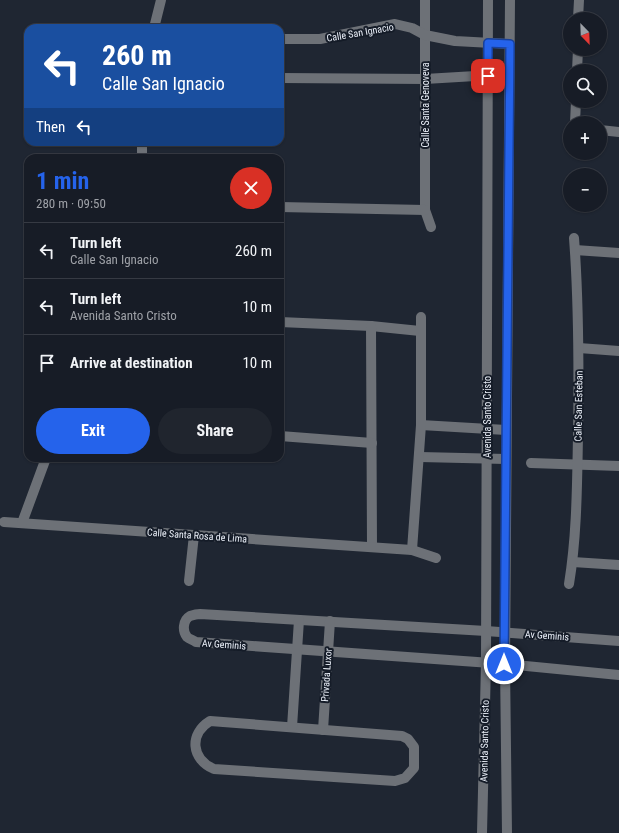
<!DOCTYPE html>
<meta charset="utf-8">
<style>
body{margin:0;font-family:"Roboto Condensed",sans-serif;background:#20252e;color:#f1f3f6;height:100vh;display:flex;flex-direction:column;font-size:15px;white-space:nowrap}
*{box-sizing:border-box;margin:0}
p{font-size:13px;color:#9ea1a7}
.icon{flex:none;width:22px;height:22px;fill:none;stroke:currentColor;stroke-width:2;stroke-linecap:round;stroke-linejoin:round}
.map{position:relative;flex:1;overflow:hidden}
.drawer{position:absolute;left:24px;top:154px;width:260px;height:308px;display:flex;flex-direction:column;background:#171c26;border-radius:12px;box-shadow:0 1px 3px #0004,0 0 0 1px #363a43}
.drawer>*{flex:none}
.hud{position:absolute;left:24px;top:24px;width:260px;height:122px;border-radius:12px;box-shadow:0 1px 3px #0004,0 0 0 1px #363a43;background:#1a4fa0;color:#fff;overflow:hidden}
.needle{width:26px;rotate:157deg}
.fabs{position:absolute;left:563px;top:12px;display:grid;gap:8px}
.fabs a{display:grid;place-items:center;width:44px;height:44px;border-radius:50%;background:#171c26;box-shadow:0 1px 3px #0004,0 0 0 1px #363a43;font-size:20px}
.pin{position:absolute;display:grid;place-items:center;width:34px;height:34px;color:#fff;margin:-17px;border-radius:8px;box-shadow:0 2px 6px #0006}
.me{position:absolute;width:44px;margin:-22px;rotate:0deg;stroke-linejoin:round;filter:drop-shadow(0 0 3px #0008)}
.turn{display:flex;align-items:center;gap:14px;height:84px;padding:0 12px;font-size:18px}
.turn .icon{width:52px;height:52px;stroke-width:2.5}
.turn b{display:block;font-size:28px;line-height:34px}
.then{display:flex;align-items:center;height:38px;padding:0 12px;background:#0003;gap:8px;font-size:15px}
.round{display:grid;place-items:center;flex:none;width:42px;height:42px;border-radius:21px;background:#20252e}
.summary{display:flex;align-items:center;justify-content:space-between;height:68px;padding:0 12px}
h1{font-size:24px;font-weight:700;line-height:30px;color:#2563eb}
.button{display:flex;gap:8px;margin-top:auto;padding:8px 12px}
.button a{flex:1;height:46px;border-radius:24px;background:#2563eb;color:#fff;font-size:16px;font-weight:700;line-height:46px;text-align:center}
.button a+a{background:#20252e;color:#f1f3f6}
ul{padding:0;list-style:none}
li{display:flex;align-items:center;gap:12px;height:56px;padding:0 12px;border-top:1px solid #363a43}
li div{flex:1}
li b{display:block;font-size:15px}
li em{font-style:normal}
.map>svg:first-child{display:block}
.lines{fill:none;stroke-linecap:round;stroke-linejoin:round}
.minor{stroke:#6d7177;stroke-width:10}
.route-casing{stroke:#184099;stroke-width:10}
.route{stroke:#2563eb;stroke-width:7}
.labels{text-anchor:middle;stroke-width:4;stroke-linejoin:round;paint-order:stroke}
.street-label{font-size:10px;fill:#ebf0f9;stroke:#151c28}
</style>
<div class="map">
<svg width="619" height="833" viewBox="0 0 619 833">
<rect width="100%" height="100%" fill="#1f2632"/>
<g class="lines">
<g class="minor">
<polyline points="425,0 425,210 431,227"/>
<polyline points="578,19 579,0"/>
<polyline points="154,28 161,0"/>
<polyline points="280,39 320,39 395,24 412,28 425,35 455,41 510,44"/>
<polyline points="577,71 578,49"/>
<polyline points="280,78 425,79 509,74"/>
<polyline points="575,123 576,101"/>
<polyline points="600,130 619,132"/>
<polyline points="142,158 142,142"/>
<polyline points="280,207 425,210"/>
<polyline points="575,250 619,253"/>
<polyline points="280,322 371,326 420,331"/>
<polyline points="371,326 372,547"/>
<polyline points="579,348 619,351"/>
<polyline points="421,425 506,430"/>
<polyline points="280,436 372,443"/>
<polyline points="420,457 506,459"/>
<polyline points="531,463 619,466"/>
<polyline points="4,522 412,550 436,558"/>
<polyline points="22,523 46,458"/>
<polyline points="412,550 421,425 421,317"/>
<polyline points="573,562 619,565"/>
<polyline points="189,581 194,535"/>
<path d="M569,584C577,535 577,485 578,436C579,370 579,304 574,238"/>
<path d="M619,641L486,631L200,614C197,614 193,615 190,616C183,620 182,631 187,637C189,639 193,640 196,642L505,664L619,675"/>
<path d="M210,721L402,736L408,739L414,747V768L405,778L395,781L214,769C191,759 189,734 210,721Z"/>
<polyline points="292,727 299,620"/>
<polyline points="323,730 330,621"/>
<polyline points="482,833 486,663 488,0"/>
<polyline points="507,833 505,664 510,0"/>
</g>
</g>
<g class="lines">
<defs>
<polyline id="route" points="488,76 488,43 510,44 504,664"/>
</defs>
<use href="#route" class="route-casing"/>
<use href="#route" class="route"/>
</g>
<g class="labels">
<g class="street-label">
<text transform="translate(360 32) rotate(-10)" y="4">Calle San Ignacio</text>
<text transform="translate(425 105) rotate(-90)" y="4">Calle Santa Genoveva</text>
<text transform="translate(578 406) rotate(-89)" y="4">Calle San Esteban</text>
<text transform="translate(487 417) rotate(-90)" y="4">Avenida Santo Cristo</text>
<text transform="translate(197 535) rotate(4)" y="4">Calle Santa Rosa de Lima</text>
<text transform="translate(547 635) rotate(4)" y="4">Av Geminis</text>
<text transform="translate(224 644) rotate(4)" y="4">Av Geminis</text>
<text transform="translate(326 675) rotate(-86)" y="4">Privada Luxor</text>
<text transform="translate(484 741) rotate(-89)" y="4">Avenida Santo Cristo</text>
</g>
</g>
</svg>
<div class="fabs">
<a><svg class="needle" viewBox="-14 -14 28 28"><path d="M0-13l5 13h-10z" fill="#e53935"/><path d="M0 13l5-13h-10z" fill="#9ea1a7"/></svg></a>
<a><svg class="icon" aria-label="search" viewBox="0 0 24 24"><circle cx="10" cy="10" r="6"/><path d="M15 15l6 6"/></svg></a>
<a>+</a>
<a>−</a>
</div>
<div class="pin" style="left:488px;top:76px;background:#d93025"><svg class="icon" aria-label="arrive" viewBox="0 0 24 24"><path d="M6 21V4h12l-3 4 3 4H6"/></svg></div>
<svg class="me" style="left:504px;top:664px" viewBox="-20 -20 40 40"><circle r="17" fill="#2563eb" stroke="#fff" stroke-width="3"/><path d="M0-11L8 9 0 5-8 9z" fill="#fff"/></svg>
<div class="hud">
<div class="turn"><svg class="icon" aria-label="left" viewBox="0 0 24 24"><path d="M17 20v-9H6M10 6l-5 5 5 5"/></svg><div><b>260 m</b>Calle San Ignacio</div></div>
<div class="then">Then<svg class="icon" aria-label="left" viewBox="0 0 24 24"><path d="M17 20v-9H6M10 6l-5 5 5 5"/></svg></div>
</div>
<section class="drawer">
<div class="summary"><div><h1>1 min</h1><p>280 m · 09:50</p></div><a class="round" style="background:#d93025;color:#fff"><svg class="icon" aria-label="close" viewBox="0 0 24 24"><path d="M6 6l12 12M18 6L6 18"/></svg></a></div>
<ul>
<li><svg class="icon" aria-label="left" viewBox="0 0 24 24"><path d="M17 20v-9H6M10 6l-5 5 5 5"/></svg><div><b>Turn left</b><p>Calle San Ignacio</p></div><em>260 m</em></li>
<li><svg class="icon" aria-label="left" viewBox="0 0 24 24"><path d="M17 20v-9H6M10 6l-5 5 5 5"/></svg><div><b>Turn left</b><p>Avenida Santo Cristo</p></div><em>10 m</em></li>
<li><svg class="icon" aria-label="arrive" viewBox="0 0 24 24"><path d="M6 21V4h12l-3 4 3 4H6"/></svg><div><b>Arrive at destination</b></div><em>10 m</em></li>
</ul>
<div class="button"><a>Exit</a><a>Share</a></div>
</section>
</div>
